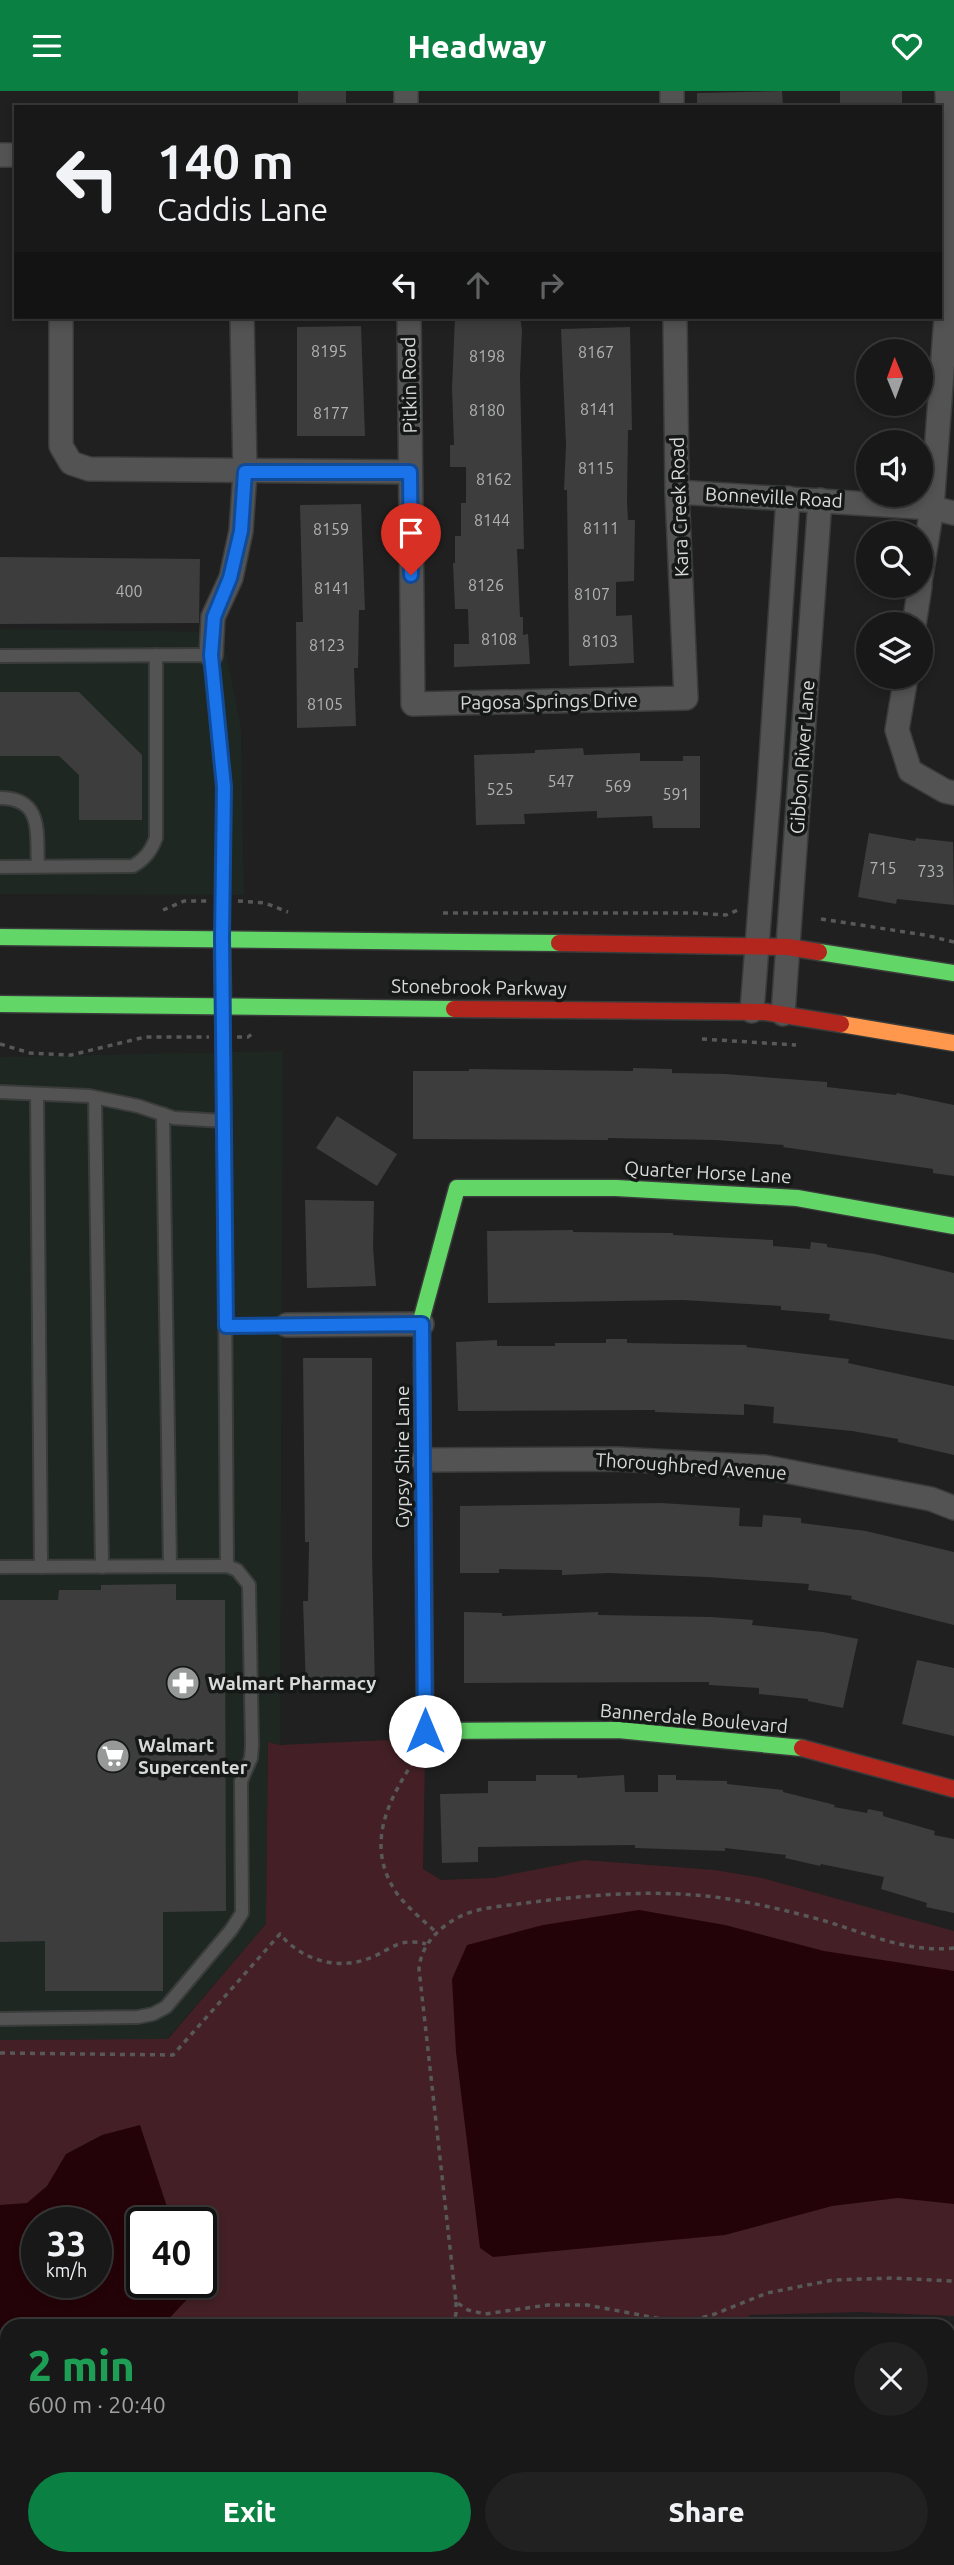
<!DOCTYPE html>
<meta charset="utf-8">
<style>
body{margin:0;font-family:Ubuntu,sans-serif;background:#202120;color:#f1f3f6;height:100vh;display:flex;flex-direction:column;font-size:26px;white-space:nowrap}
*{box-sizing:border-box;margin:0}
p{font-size:23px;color:#9ea0a1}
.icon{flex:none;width:38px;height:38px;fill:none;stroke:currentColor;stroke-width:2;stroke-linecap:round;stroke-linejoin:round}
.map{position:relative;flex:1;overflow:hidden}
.sheet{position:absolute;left:0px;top:2228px;width:956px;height:247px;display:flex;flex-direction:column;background:#171817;border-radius:21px 21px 0 0;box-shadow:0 4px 10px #0003,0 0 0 2px #363736}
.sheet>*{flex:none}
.guide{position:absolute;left:14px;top:14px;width:928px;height:214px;border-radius:0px;box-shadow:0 4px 10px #0003,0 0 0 2px #363736;background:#171817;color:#f1f3f6;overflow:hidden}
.needle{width:46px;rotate:359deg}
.buttons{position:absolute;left:856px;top:248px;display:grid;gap:14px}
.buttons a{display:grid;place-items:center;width:77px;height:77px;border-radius:50%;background:#171817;box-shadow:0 4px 10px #0003,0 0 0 2px #363736;font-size:35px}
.speed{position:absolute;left:21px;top:2116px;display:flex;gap:14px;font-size:35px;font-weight:700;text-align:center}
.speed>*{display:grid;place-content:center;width:91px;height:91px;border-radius:50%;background:#171817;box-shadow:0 4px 10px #0003,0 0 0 2px #363736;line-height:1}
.speed small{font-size:18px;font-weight:400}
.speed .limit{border:4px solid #111;border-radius:10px;background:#fff;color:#111}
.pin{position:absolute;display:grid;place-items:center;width:60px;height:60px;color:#fff;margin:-72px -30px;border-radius:50% 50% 50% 0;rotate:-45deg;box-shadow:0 0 7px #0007}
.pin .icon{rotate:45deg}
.me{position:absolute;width:77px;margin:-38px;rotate:0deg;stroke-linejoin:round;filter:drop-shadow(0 0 5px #0008)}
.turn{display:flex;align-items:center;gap:24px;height:147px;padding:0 28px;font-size:32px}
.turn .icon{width:91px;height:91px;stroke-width:2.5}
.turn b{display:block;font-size:49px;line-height:60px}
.lanes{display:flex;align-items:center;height:66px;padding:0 28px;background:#0003;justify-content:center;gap:35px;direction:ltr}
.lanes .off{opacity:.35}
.round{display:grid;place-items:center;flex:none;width:74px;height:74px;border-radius:37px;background:#202120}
.headline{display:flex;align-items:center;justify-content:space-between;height:119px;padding:0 28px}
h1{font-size:42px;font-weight:800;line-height:52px;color:#1e9e55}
.cta{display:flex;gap:14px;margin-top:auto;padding:14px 28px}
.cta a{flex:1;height:80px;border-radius:42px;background:#0b8043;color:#fff;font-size:28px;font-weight:800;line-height:80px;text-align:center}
.cta a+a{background:#202120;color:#f1f3f6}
header{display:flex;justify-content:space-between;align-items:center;height:91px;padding:0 28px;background:#0b8043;color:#fff;font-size:32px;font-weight:800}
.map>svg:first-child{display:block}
.built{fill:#1f2722}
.green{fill:#442026;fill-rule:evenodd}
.water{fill:#240308;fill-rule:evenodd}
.building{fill:#3c3d3c}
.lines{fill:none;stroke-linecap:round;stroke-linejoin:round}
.lane-casing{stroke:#3a3c3b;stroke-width:16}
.street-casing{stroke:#3a3c3b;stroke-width:26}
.fast-casing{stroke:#3a3c3b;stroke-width:19}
.slow-casing{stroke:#3a3c3b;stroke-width:19}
.jam-casing{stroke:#3a3c3b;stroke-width:19}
.path{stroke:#575857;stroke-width:3.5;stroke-dasharray:5 5;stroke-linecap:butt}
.lane{stroke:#525352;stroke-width:12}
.street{stroke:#525352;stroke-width:23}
.fast{stroke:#63d668;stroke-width:16}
.slow{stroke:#ff974d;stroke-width:16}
.jam{stroke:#b3261e;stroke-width:16}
.route-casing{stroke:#114b97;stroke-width:18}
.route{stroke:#1a73e8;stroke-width:12}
.labels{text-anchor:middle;stroke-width:7;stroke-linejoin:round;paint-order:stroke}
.number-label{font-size:16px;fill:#b1b3b2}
.street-label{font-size:19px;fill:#d8dad9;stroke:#151816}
.poi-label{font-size:19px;font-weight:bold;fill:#d8dad9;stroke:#151816;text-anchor:start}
</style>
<header><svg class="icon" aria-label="menu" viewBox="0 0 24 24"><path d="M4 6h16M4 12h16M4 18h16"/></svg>Headway<svg class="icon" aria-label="heart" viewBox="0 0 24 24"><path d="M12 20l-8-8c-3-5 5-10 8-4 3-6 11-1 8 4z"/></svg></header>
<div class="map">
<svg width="954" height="2474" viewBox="0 0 954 2474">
<rect width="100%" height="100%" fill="#1f201f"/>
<g class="built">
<polygon points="0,538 222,541 241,638 244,804 0,803"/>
<polygon points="283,960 280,1654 268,1651 266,1833 167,1948 0,1949 0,966"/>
</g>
<path class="green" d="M389,1649L425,1661L423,1778L441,1789L493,1787L584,1769L715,1779L762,1787L954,1840V2225L859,2221L749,2224L745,2235H7V2468H293L294,2474H0V1949L168,1948L266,1833L268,1651L280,1654ZM37,2132H96V2191H37ZM142,2132H201V2191H142Z"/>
<g class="water">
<polygon points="639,1819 725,1834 824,1860 954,1880 954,2113 898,2107 832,2115 725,2144 493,2166 480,2157 456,1961 452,1888 467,1854 543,1834"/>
<path d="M140,2034L172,2131L142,2132V2191H191L194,2201L162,2235H7V2468H37L35,2474H0V2114L27,2112L47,2095L66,2063L102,2044ZM37,2132H96V2191H37Z"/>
</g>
<g class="building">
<rect x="298" y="0" width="48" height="16"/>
<polygon points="782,0 783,16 697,16 697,2"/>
<rect x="840" y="0" width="62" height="16"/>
<polygon points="455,226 520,226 522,239 520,285 524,458 517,458 520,526 523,526 523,544 528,543 530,573 454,576 454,553 469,553 468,518 455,518 453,472 455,472 455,445 461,445 461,412 466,412 466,376 450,376 450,354 454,354 452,297"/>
<polygon points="361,235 365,345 297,345 297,236"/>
<polygon points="630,236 632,339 628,339 627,411 628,429 635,429 634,490 616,491 616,525 632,524 634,572 569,575 567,399 564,399 566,354 561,238"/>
<polygon points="361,413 365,519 359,519 358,577 354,577 356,635 297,637 296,531 303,531 300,414"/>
<polygon points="0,466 200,468 199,532 0,533"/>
<polygon points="0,601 79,601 142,664 142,729 79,729 79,684 59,665 0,665"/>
<polygon points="583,657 584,664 640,662 640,670 683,670 683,665 700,665 700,737 653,737 652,725 597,727 597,720 524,723 525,733 476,734 474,664 535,662 535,659"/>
<polygon points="869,742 915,750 916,747 953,751 954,814 897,808 896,813 858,806"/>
<polygon points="633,977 672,978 672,982 725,983 827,991 827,996 896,1004 897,1002 954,1014 954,1085 933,1082 933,1078 783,1056 784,1054 715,1049 608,1047 608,1049 413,1048 413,980 469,980 469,978 633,980"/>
<polygon points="337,1025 397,1063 377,1095 316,1057"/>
<polygon points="305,1109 374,1110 373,1156 376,1195 307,1197"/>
<polygon points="573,1139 573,1141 673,1142 673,1144 773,1149 773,1155 810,1158 811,1151 827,1153 827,1156 875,1163 954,1182 954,1249 829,1229 830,1223 781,1219 781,1215 683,1209 488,1212 487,1140"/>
<polygon points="606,1248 627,1248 627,1252 747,1254 746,1256 849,1268 848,1272 954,1295 954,1364 898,1351 898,1348 852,1340 773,1332 774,1316 744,1313 744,1324 655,1321 655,1319 458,1320 456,1251 497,1249 497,1255 555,1255 555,1252 606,1252"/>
<polygon points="303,1267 372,1267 372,1462 375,1596 306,1599 303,1510 308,1510 309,1451 305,1451"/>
<polygon points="661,1412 740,1417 739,1435 762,1436 763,1424 801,1427 801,1432 866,1440 954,1461 954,1534 851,1508 852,1505 808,1499 809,1493 707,1486 609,1482 562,1484 562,1479 499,1478 499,1482 460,1482 460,1415"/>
<polygon points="176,1493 176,1509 225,1509 226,1820 163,1821 163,1900 45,1900 45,1850 0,1851 0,1509 58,1509 59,1499 101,1499 101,1494"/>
<polygon points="464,1521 502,1522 502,1525 598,1521 598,1524 712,1526 753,1529 752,1534 823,1541 858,1548 843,1617 808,1610 808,1608 759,1603 759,1597 709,1594 709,1591 464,1592"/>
<polygon points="917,1569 954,1577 954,1645 902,1633"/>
<polygon points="536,1684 577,1684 577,1687 624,1684 625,1701 658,1701 658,1684 676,1684 676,1689 727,1690 727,1693 783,1699 783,1701 835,1714 834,1716 867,1722 868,1718 883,1721 883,1725 935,1740 934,1744 954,1748 954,1822 926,1816 927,1812 881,1798 884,1786 821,1773 820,1775 785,1767 786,1764 725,1757 725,1760 635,1757 635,1754 478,1756 478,1771 442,1772 440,1703 488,1702 488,1690 536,1690"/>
</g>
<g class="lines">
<defs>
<g id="lane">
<polyline points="0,565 211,564 224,696 222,846"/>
<path d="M0,707C44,707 36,743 38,775"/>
<path d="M0,776L133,775C145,768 151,760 156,747V564"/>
<polyline points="223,915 227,1475"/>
<polyline points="0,1001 89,1005 138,1015 174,1027 224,1030"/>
<polyline points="37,1003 41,1476"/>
<polyline points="95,1007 102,1476"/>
<polyline points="163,1023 170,1475"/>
<polyline points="226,1235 287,1234"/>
<polyline points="0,1476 227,1475 237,1479 249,1494 252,1654 251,1667 241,1690 242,1822 231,1839 166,1916 153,1923 138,1926 0,1928"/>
</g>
<g id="street">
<polyline points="406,0 406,16"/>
<polyline points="672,0 672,16"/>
<polyline points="0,64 16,64"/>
<polyline points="61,226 61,355 71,372 89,378 410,381"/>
<polyline points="409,226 413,613 686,607 677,401 675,226"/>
<polyline points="677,401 932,417 954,422"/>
<polyline points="920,491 932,417 951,157 947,0"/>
<polyline points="914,534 920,495"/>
<polyline points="211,564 213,526 231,487 241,440 245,381 242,226"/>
<polyline points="906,586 897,639 910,680 945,700 954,702"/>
<polyline points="752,920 769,699 788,407"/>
<polyline points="783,923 820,409"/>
<polyline points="287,1234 422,1233"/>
<polyline points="423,1369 617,1368 765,1376 931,1408 954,1417"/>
<polyline points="438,2468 438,2474"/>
<polyline points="723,2468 723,2474"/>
</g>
<g id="fast">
<polyline points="0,846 559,852"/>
<polyline points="819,861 954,882"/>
<polyline points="0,913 454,918"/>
<polyline points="422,1273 422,1226 457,1097 616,1097 797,1107 954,1135"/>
<polyline points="425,1611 425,1640 618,1639 802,1657"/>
</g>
<g id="slow">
<polyline points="222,847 223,914"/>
<polyline points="841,933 954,952"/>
</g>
<g id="jam">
<polyline points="559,852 788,856 819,861"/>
<polyline points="454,918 766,921 841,933"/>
<polyline points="422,1273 425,1611"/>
<polyline points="802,1657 954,1698"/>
</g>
</defs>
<use href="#lane" class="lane-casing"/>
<use href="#street" class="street-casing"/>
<use href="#fast" class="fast-casing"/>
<use href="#slow" class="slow-casing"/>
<use href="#jam" class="jam-casing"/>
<g class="path">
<polyline points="238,810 265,812 288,821"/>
<polyline points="163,819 184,810 210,810"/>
<polyline points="443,822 694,822 726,824 738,819"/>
<polyline points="821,828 925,844 954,851"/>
<polyline points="237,946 248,946 253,942"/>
<polyline points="702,948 796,954"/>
<polyline points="0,953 30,962 71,964 145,946 209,946"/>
<path d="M419,1662C390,1706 362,1753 398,1804C409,1818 424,1830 437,1842"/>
<path d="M954,1857C908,1862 868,1843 825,1830C790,1820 743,1809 706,1805C646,1799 585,1804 526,1812C504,1815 479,1816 459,1826C438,1837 421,1854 419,1878L456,2211L468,2219L485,2223L548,2214H587L683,2232L715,2223L767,2202L833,2189L894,2187L954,2190"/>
<path d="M0,1962L173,1964L280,1843C301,1869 338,1880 370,1867C392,1858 400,1846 426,1853"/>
<polyline points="451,2235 456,2223 456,2211"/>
<polyline points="80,2474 82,2468"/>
<polyline points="245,2474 246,2468"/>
</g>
<use href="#lane" class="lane"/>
<use href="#street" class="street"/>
<use href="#fast" class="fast"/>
<use href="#slow" class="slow"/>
<use href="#jam" class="jam"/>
</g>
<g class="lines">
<defs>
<polyline id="route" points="411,484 410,381 245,381 241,440 230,487 214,526 211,564 224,696 222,847 226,1235 422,1233 425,1640"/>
</defs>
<use href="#route" class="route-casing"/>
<use href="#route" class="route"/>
</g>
<defs>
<symbol id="pharmacy-disc" viewBox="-11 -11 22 22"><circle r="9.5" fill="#979998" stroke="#151816"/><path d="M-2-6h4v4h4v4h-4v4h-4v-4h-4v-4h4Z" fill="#fff"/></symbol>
<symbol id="supermarket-disc" viewBox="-11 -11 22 22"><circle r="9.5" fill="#979998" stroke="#151816"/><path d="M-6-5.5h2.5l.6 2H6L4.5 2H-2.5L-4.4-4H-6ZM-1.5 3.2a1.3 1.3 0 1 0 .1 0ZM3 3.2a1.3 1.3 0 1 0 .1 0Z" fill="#fff"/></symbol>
</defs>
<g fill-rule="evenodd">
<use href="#pharmacy-disc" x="164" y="1573" width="38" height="38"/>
<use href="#supermarket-disc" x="94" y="1646" width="38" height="38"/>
</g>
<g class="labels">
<g class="number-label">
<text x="329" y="266">8195</text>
<text x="596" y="267">8167</text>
<text x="487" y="271">8198</text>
<text x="598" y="324">8141</text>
<text x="487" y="325">8180</text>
<text x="331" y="328">8177</text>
<text x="596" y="383">8115</text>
<text x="494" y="394">8162</text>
<text x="492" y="435">8144</text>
<text x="601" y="443">8111</text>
<text x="331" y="444">8159</text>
<text x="486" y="500">8126</text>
<text x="332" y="503">8141</text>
<text x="129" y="506">400</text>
<text x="592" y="509">8107</text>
<text x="499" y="554">8108</text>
<text x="600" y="556">8103</text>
<text x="327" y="560">8123</text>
<text x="325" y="619">8105</text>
<text x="561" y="696">547</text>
<text x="618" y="701">569</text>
<text x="500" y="704">525</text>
<text x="676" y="709">591</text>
<text x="883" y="783">715</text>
<text x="931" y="786">733</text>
</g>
<g class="street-label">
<text transform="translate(409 294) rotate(-91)" y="7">Pitkin Road</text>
<text transform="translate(774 406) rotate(3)" y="7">Bonneville Road</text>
<text transform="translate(679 416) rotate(-92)" y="7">Kara Creek Road</text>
<text transform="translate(549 610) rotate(-1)" y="7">Pagosa Springs Drive</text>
<text transform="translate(802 666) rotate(-86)" y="7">Gibbon River Lane</text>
<text transform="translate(479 896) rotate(1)" y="7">Stonebrook Parkway</text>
<text transform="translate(708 1081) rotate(3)" y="7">Quarter Horse Lane</text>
<text transform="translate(402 1366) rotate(-90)" y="7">Gypsy Shire Lane</text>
<text transform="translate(691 1375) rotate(4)" y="7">Thoroughbred Avenue</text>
<text transform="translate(694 1627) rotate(5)" y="7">Bannerdale Boulevard</text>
</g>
<g class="poi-label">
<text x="208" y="1599">Walmart Pharmacy</text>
<text x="138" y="1661">Walmart<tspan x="138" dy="22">Supercenter</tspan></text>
</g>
</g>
</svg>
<div class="buttons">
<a><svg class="needle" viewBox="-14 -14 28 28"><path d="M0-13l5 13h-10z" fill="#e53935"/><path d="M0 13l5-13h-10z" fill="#9ea0a1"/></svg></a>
<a><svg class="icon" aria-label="sound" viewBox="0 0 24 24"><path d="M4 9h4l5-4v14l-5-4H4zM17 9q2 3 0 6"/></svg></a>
<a><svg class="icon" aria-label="search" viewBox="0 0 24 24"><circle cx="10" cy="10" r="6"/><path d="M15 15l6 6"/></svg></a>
<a><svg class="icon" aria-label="layers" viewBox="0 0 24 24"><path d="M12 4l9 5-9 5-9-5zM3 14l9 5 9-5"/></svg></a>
</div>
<div class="speed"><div>33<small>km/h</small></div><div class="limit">40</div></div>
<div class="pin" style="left:411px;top:484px;background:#d93025"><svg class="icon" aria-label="arrive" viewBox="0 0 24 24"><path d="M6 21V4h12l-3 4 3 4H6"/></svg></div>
<svg class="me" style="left:425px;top:1640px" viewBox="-20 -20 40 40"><circle r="19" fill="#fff"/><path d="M0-13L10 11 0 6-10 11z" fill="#1a73e8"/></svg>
<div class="guide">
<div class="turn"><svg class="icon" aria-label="left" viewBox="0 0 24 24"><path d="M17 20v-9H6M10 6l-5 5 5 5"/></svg><div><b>140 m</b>Caddis Lane</div></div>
<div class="lanes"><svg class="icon" aria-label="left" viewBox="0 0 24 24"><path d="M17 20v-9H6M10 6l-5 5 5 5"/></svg><svg class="icon off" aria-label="ahead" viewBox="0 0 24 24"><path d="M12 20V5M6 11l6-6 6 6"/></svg><svg class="icon off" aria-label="right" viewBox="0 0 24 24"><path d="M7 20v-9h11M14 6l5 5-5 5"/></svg></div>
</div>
<section class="sheet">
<div class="headline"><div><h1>2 min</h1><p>600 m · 20:40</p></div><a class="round"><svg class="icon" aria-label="close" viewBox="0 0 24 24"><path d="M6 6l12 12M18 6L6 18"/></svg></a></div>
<div class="cta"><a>Exit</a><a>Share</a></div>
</section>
</div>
